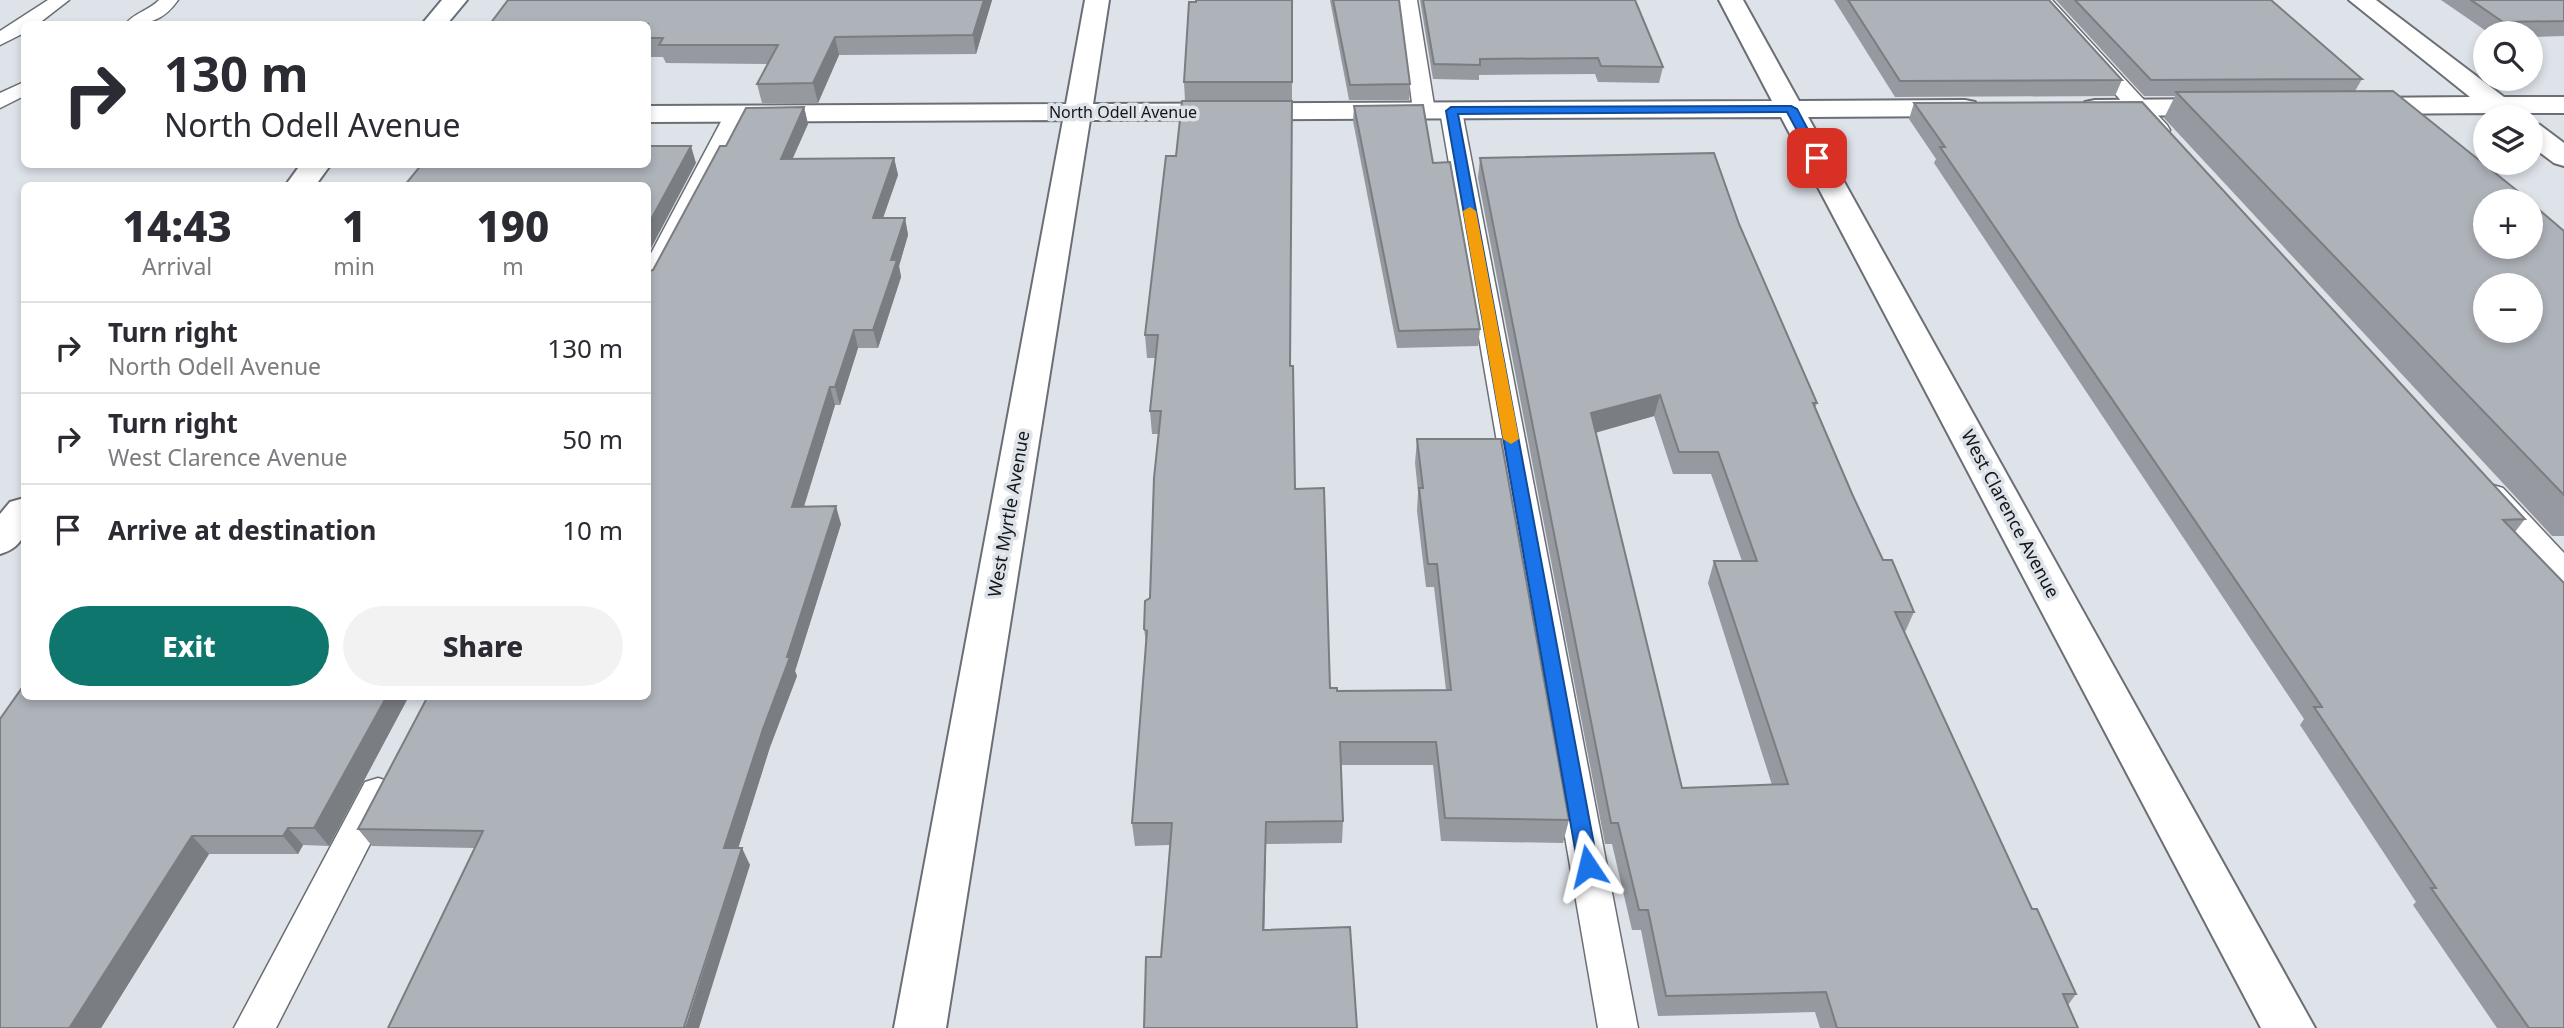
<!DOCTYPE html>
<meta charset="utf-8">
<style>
body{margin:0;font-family:"Noto Sans",sans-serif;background:#f2f2f3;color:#2b2b33;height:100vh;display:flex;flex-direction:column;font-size:26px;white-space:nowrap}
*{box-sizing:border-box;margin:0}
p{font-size:23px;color:#7c7c81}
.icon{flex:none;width:38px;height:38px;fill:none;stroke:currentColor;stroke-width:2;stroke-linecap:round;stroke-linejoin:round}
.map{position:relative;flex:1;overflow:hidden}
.panel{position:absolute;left:21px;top:182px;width:630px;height:518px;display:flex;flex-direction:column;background:#fff;border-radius:10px;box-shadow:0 4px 10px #0003}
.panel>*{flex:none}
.hud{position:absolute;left:21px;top:21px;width:630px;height:147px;border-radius:10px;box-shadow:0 4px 10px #0003;background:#fff;color:#2b2b33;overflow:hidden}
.fabs{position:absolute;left:2473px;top:21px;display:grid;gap:14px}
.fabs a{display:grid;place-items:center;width:70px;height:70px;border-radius:50%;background:#fff;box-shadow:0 4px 10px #0003;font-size:35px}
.pin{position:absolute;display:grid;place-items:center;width:60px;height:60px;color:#fff;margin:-30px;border-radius:14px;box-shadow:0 4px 10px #0006}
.me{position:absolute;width:77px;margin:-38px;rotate:350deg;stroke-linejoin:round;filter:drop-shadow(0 0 5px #0008)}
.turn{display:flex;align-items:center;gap:24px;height:147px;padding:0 28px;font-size:32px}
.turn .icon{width:91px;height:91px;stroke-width:2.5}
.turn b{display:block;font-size:49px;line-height:60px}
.eta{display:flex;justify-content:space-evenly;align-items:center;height:119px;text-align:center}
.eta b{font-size:42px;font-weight:800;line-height:49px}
.primary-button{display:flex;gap:14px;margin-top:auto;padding:14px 28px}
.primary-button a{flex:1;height:80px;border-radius:42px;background:#0f766e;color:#fff;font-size:28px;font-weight:800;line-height:80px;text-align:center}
.primary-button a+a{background:#f2f2f3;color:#2b2b33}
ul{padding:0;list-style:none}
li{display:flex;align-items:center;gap:21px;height:91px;padding:0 28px;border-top:2px solid #e1e1e2}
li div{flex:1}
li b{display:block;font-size:26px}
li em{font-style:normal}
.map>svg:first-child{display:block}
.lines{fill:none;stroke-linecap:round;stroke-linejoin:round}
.service-casing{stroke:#6b6e75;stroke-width:3}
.minor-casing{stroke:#6b6e75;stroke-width:4}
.service{fill:#fff;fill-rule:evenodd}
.minor{fill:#fff;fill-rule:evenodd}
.wall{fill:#96999f;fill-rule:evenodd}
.shaded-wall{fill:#7a7d82}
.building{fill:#aeb2b9;stroke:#7a7d82;stroke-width:2;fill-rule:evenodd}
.route{fill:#1a73e8;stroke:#114b97;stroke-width:2}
.slow{fill:#f59e0b}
.labels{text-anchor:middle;stroke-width:7;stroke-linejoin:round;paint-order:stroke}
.far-street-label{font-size:16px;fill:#141518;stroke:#dee3ea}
.street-label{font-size:18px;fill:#141518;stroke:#dee3ea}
</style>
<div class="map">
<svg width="2564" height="1028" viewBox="0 0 2564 1028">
<rect width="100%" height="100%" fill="#dee3ea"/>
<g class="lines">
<defs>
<g id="service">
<polygon points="48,0 69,0 38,24 24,24 24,33 0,45 0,31"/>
<path d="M159,0H178C164,20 150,24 126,24C132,14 150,10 159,0Z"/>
<polygon points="1399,0 1417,0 1435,111 1431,115 1417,115 1413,111"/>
<polygon points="2033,0 2052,0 2167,125 2170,130 2167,135 2151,135"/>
<polygon points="24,82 24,96 0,108 0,93"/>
<polygon points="1451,105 1458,107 1462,111 1638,1028 1598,1028 1440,111 1444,107"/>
<polygon points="736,108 743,110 747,114 660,281 657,286 648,288 648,259 725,114 729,110"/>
<polygon points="2493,485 2503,488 2564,553 2564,584 2553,581 2483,502 2478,495 2483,488"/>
<polygon points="378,778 391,782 396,793 276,1028 234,1028 365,782"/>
</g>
<g id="minor">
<polygon points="442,0 467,0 447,24 422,24"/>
<polygon points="1085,0 1109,0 1093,104 1772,101 1719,0 1743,0 1799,101 1965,100 1975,102 1979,108 1975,114 1965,116 1808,117 2315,1028 2261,1028 1781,117 1090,120 946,1028 894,1028 1063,120 648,122 648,106 1066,104"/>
<polygon points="2349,0 2376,0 2504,97 2564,97 2564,113 2519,113 2516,117 2496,117 2491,113 2361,114 2351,112 2347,106 2351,100 2361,98 2470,97"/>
<polygon points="2220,99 2230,101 2234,107 2230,113 2220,115 2095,116 2085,114 2081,108 2085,102 2095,100"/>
<polygon points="2530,123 2540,125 2564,143 2564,166 2554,163 2530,145"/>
<polygon points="301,164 331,164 315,186 285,186"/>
<path d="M24,498C26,524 30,545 0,554V514L10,502Z"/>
</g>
</defs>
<use href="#service" class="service-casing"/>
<use href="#minor" class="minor-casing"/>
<use href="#service" class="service"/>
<use href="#minor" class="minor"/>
</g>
<g class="wall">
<polygon points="508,0 992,0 976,54 839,55 818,103 762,103 757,84 768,64 666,63 663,57 648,57 648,24"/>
<polygon points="1292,0 1292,101 1185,101 1184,82 1196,2"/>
<polygon points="1330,0 1399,0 1410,84 1409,100 1349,100"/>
<polygon points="1420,0 1635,0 1663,67 1659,83 1598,82 1595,74 1479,75 1479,80 1433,79"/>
<polygon points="1834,0 2049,0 2122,80 2115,96 1895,97"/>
<polygon points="2056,0 2271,0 2362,79 2355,91 2564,231 2564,536 2552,536 2164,118 2175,96 2144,96"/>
<polygon points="2441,0 2564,0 2564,36 2530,37 2530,33 2489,33"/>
<polygon points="1914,103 2525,519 2515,532 2564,1028 2497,1028 2413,905 2416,902 2300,725 2304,719 1934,163 1936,159 1909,119"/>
<polygon points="1354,106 1433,163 1480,329 1478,346 1397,348 1353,121"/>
<polygon points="804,107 808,124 793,158 894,158 898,175 883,218 905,218 908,235 899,266 901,277 878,348 858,348 840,405 835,405 804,507 841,524 795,671 797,676 770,747 738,848 750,865 474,848 372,846 358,829 648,696 653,270"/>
<polygon points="1176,156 1290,366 1295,489 1330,688 1337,691 1446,690 1434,587 1426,587 1417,511 1418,492 1415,463 1417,439 1569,820 1563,843 1441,841 1433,765 1341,765 1343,821 1342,843 1266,844 1161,957 1170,845 1135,846 1132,823 1146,643 1144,629 1150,598 1159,434 1152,434 1150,411 1155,358 1147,358 1145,335"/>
<path d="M1480,158L1739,224L1817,403L1815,408L1853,496L1883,560L1914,612L1905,632L2032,909L2076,994L2068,1005L2078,1028H1820L1815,1012L1658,1016L1641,930H1632L1612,844H1605L1478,178ZM1654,416L1673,474H1711L1742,561H1714L1708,583L1772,785L1682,788L1595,433Z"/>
<polygon points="24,696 409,696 329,846 303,845 298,854 209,854 101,1028 0,1028"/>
</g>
<g class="shaded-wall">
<polygon points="984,0 992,0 976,54 973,35"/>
<polygon points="835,37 839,55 818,103 813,83"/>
<polygon points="804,107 808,124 785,175 781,159"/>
<polygon points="691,146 696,163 648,254 648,225"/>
<polygon points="894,158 898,175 877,235 873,218"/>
<polygon points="905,218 908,235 899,266 901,277 878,348 873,330 891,260"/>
<polygon points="854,330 858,348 840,405 835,387"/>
<polygon points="830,387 835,405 798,525 792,507"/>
<polygon points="1660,395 1654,416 1587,435 1591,413"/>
<polygon points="836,506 841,524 795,671 797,676 770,747 733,865 724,848"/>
<polygon points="387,696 409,696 329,846 314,828"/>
<polygon points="1266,822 1266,844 1264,952 1263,930"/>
<polygon points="288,828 303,845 298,854 283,836"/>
<polygon points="192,836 209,854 101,1028 71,1028 70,1027"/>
<polygon points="742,848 750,865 699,1028 685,1028"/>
</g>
<g class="building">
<polygon points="508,0 984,0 973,35 835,37 813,83 757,84 778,45 659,45 663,38 648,38 648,24 490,24"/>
<polygon points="1196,0 1292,0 1292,82 1184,82 1189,2 1196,2"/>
<polygon points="1333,0 1399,0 1410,84 1350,85"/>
<polygon points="1423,0 1635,0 1663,67 1601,66 1598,58 1480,59 1480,65 1434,64"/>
<polygon points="1848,0 2049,0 2122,80 1900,81"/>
<polygon points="2075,0 2271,0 2362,79 2151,80"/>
<polygon points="2471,0 2564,0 2564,21 2503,22"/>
<path d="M2393,91L2530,201H2485V247H2530V202L2564,231V495L2176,92ZM2485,285H2530V331H2485Z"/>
<polygon points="1182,101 1292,101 1290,366 1293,366 1295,489 1324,488 1330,688 1337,688 1337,691 1451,690 1437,564 1428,564 1419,488 1423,488 1417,439 1501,439 1569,820 1445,818 1436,742 1340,742 1343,821 1266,822 1263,930 1350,927 1357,1028 1144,1028 1146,957 1161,957 1172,823 1132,823 1147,631 1144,629 1145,601 1150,598 1154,478 1161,411 1150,411 1158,335 1145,335 1166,156 1176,156"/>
<polygon points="2142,102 2525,519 2503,520 2564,583 2564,1028 2529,1028 2431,888 2436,888 2314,707 2322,707 1940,147 1945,147 1914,103"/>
<polygon points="1423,105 1433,163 1450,162 1480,329 1399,331 1354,106"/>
<polygon points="804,107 781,159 894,158 873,218 905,218 891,260 897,260 873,330 854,330 835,387 830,387 792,507 836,506 787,657 790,657 763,729 724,848 742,848 684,1027 698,1028 388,1028 483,831 358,829 428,696 648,696 648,271 653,270 720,146 726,146 746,108"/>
<polygon points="648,146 691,146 648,225 648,186 404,186 422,164 648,164"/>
<path d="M1714,153L1739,224L1817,403H1813L1853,496L1883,560H1892L1914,612H1895L2032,909H2037L2076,994H2063L2078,1028H1837L1826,992L1666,996L1648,910H1639L1618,823H1611L1480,158ZM1660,395L1679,452H1718L1757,561H1714L1788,784L1682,788L1591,413Z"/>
<polygon points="24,685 24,696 387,696 314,828 288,828 283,836 192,836 70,1027 95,1028 0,1028 0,719"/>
</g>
<polygon class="route" points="1791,106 1797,109 1823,158 1822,160 1813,160 1787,112 1458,114 1598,866 1596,872 1588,875 1581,872 1578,866 1446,111 1451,107"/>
<polygon class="slow" points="1470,207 1476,211 1519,439 1511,444 1503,439 1463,211"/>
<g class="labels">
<g class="far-street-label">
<text x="1123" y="118">North Odell Avenue</text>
</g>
<g class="street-label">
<text transform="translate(1009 514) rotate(-80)" y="6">West Myrtle Avenue</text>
<text transform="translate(2010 514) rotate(62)" y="6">West Clarence Avenue</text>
</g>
</g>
</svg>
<div class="fabs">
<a><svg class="icon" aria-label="search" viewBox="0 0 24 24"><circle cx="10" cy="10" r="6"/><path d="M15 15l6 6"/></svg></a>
<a><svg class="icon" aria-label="layers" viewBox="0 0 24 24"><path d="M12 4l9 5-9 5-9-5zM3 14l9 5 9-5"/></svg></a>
<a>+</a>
<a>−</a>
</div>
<div class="pin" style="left:1817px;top:158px;background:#d93025"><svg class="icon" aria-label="arrive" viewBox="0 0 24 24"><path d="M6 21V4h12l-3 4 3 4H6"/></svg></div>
<svg class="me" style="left:1588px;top:866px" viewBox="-20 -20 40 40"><path d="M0-17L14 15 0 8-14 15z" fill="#1a73e8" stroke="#fff" stroke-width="4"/></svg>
<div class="hud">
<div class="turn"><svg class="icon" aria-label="right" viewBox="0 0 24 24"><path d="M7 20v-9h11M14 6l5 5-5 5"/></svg><div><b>130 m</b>North Odell Avenue</div></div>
</div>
<section class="panel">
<div class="eta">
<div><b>14:43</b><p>Arrival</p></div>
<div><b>1</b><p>min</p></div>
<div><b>190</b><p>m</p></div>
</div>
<ul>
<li><svg class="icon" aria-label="right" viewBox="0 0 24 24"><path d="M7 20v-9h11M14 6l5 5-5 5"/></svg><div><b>Turn right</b><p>North Odell Avenue</p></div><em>130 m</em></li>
<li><svg class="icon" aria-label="right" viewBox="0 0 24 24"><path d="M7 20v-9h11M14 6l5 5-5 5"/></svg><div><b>Turn right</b><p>West Clarence Avenue</p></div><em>50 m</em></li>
<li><svg class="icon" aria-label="arrive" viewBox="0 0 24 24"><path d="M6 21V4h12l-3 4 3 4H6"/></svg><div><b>Arrive at destination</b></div><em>10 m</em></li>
</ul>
<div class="primary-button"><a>Exit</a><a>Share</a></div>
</section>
</div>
